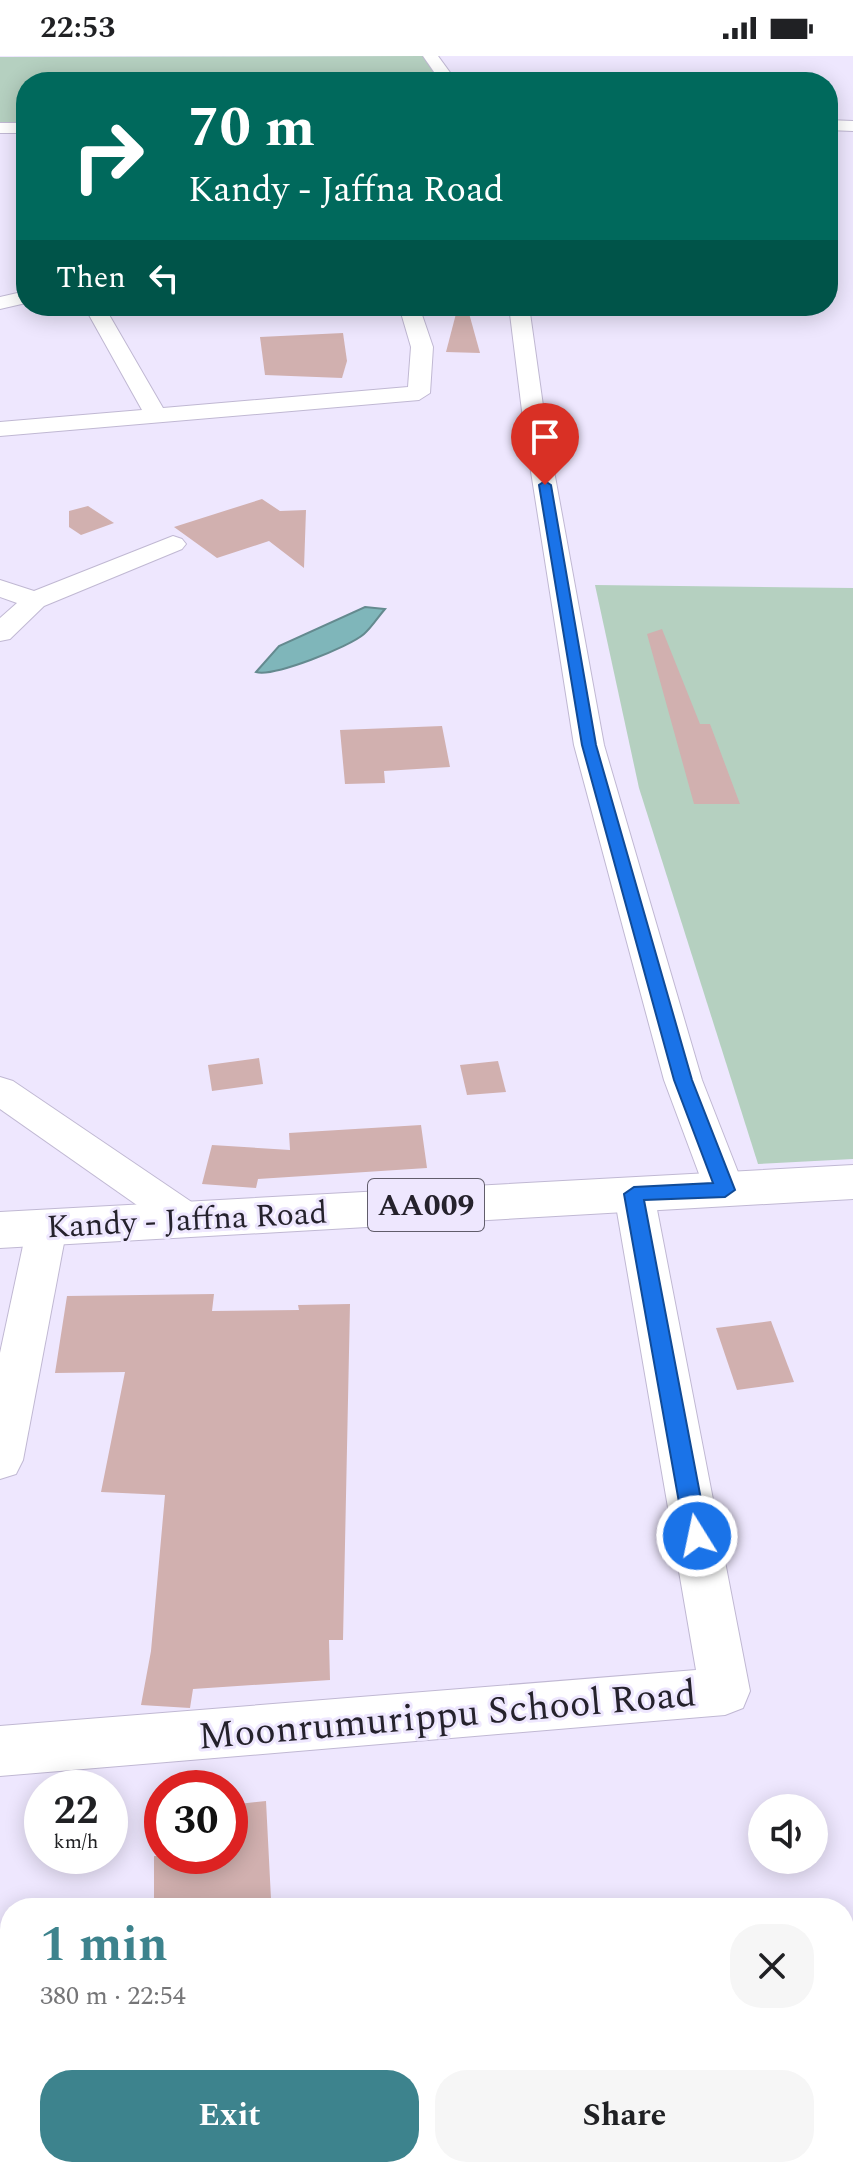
<!DOCTYPE html>
<meta charset="utf-8">
<style>
body{margin:0;font-family:Spectral,serif;background:#f6f6f6;color:#202124;height:100vh;display:flex;flex-direction:column;font-size:30px;white-space:nowrap}
*{box-sizing:border-box;margin:0}
p{font-size:26px;color:#757577}
.icon{flex:none;width:44px;height:44px;fill:none;stroke:currentColor;stroke-width:2;stroke-linecap:round;stroke-linejoin:round}
.map{position:relative;flex:1;overflow:hidden}
.side{position:absolute;left:0px;top:1842px;width:854px;height:280px;display:flex;flex-direction:column;background:#fff;border-radius:32px 32px 0 0;box-shadow:0 4px 20px #0003}
.side>*{flex:none}
.banner{position:absolute;left:16px;top:16px;width:822px;height:244px;border-radius:32px;box-shadow:0 4px 20px #0003;background:#00695c;color:#fff;overflow:hidden}
.controls{position:absolute;left:748px;top:1738px;display:grid;gap:16px}
.controls a{display:grid;place-items:center;width:80px;height:80px;border-radius:50%;background:#fff;box-shadow:0 4px 20px #0003;font-size:40px}
.speed{position:absolute;left:24px;top:1714px;display:flex;gap:16px;font-size:40px;font-weight:700;text-align:center}
.speed>*{display:grid;place-content:center;width:104px;height:104px;border-radius:50%;background:#fff;box-shadow:0 4px 20px #0003;line-height:1}
.speed small{font-size:20px;font-weight:400}
.speed .limit{border:12px solid #d22;background:#fff;color:#111}
.pin{position:absolute;display:grid;place-items:center;width:68px;height:68px;color:#fff;margin:-82px -34px;border-radius:50% 50% 50% 0;rotate:-45deg;box-shadow:0 0 8px #0007}
.pin .icon{rotate:45deg}
.me{position:absolute;width:88px;margin:-44px;rotate:350deg;stroke-linejoin:round;filter:drop-shadow(0 0 6px #0008)}
.turn{display:flex;align-items:center;gap:28px;height:168px;padding:0 40px;font-size:36px}
.turn .icon{width:104px;height:104px;stroke-width:2.5}
.turn b{display:block;font-size:56px;line-height:68px}
.then{display:flex;align-items:center;height:76px;padding:0 40px;background:#0003;gap:16px;font-size:30px}
.round{display:grid;place-items:center;flex:none;width:84px;height:84px;border-radius:32px;background:#f6f6f6}
.summary{display:flex;align-items:center;justify-content:space-between;height:136px;padding:0 40px}
h1{font-size:48px;font-weight:700;line-height:60px;color:#3d838d}
.action{display:flex;gap:16px;margin-top:auto;padding:16px 40px}
.action a{flex:1;height:92px;border-radius:32px;background:#3d838d;color:#fff;font-size:32px;font-weight:700;line-height:92px;text-align:center}
.action a+a{background:#f6f6f6;color:#202124}
.status{display:flex;justify-content:space-between;align-items:center;height:56px;padding:0 40px;background:#fff;direction:ltr}
.status svg{height:22px;fill:currentColor}
.map>svg:first-child{display:block}
.green{fill:#b5d0c0}
.water{fill:#7fb6ba;stroke:#648a8f;stroke-width:2}
.building{fill:#d1b0af}
.lines{fill:none;stroke-linecap:round;stroke-linejoin:round}
.minor-casing{stroke:#c0b8d3;stroke-width:2}
.trunk-casing{stroke:#c0b8d3;stroke-width:2}
.minor{fill:#fff;fill-rule:evenodd}
.trunk{fill:#fff;fill-rule:evenodd}
.route{fill:#1a73e8;stroke:#114b97;stroke-width:2}
.labels{text-anchor:middle;stroke-width:6;stroke-linejoin:round;paint-order:stroke}
.shield{fill:#eee7fe;stroke:#615d6b;stroke-width:2}
.shield-label{font-size:30px;font-weight:bold;fill:#25222c}
.street-label{font-size:32px;fill:#25222c;stroke:#eee7fe}
.near-street-label{font-size:38px;fill:#25222c;stroke:#eee7fe}
</style>
<div class="status"><b>22:53</b><svg viewBox="0 0 49 12"><path d="M0 12V9h3v3zM5 12V6h3v6zM10 12V3h3v9zM15 12V0h3v12zM26 1h20v11H26zM47 4h2v5h-2z"/></svg></div>
<div class="map">
<svg width="853" height="2122" viewBox="0 0 853 2122">
<rect width="100%" height="100%" fill="#eee7fe"/>
<g class="green">
<polygon points="425,0 445,26 26,26 26,72 0,72 0,1"/>
<polygon points="595,529 853,532 853,1103 758,1108 639,732"/>
</g>
<path class="water" d="M365,551L385,553C378,561 372,571 364,578C349,591 274,621 256,616L279,590Z"/>
<g class="building">
<polygon points="458,250 467,250 480,297 446,296"/>
<polygon points="343,277 347,305 342,322 265,319 260,281"/>
<polygon points="262,443 280,455 306,454 304,512 269,485 217,502 174,471"/>
<polygon points="88,450 114,467 81,479 69,471 69,455"/>
<polygon points="662,573 700,668 710,668 740,748 694,748 647,578"/>
<polygon points="442,670 450,711 384,715 385,727 345,728 340,674"/>
<polygon points="259,1002 263,1028 212,1035 208,1009"/>
<polygon points="498,1005 506,1036 467,1039 460,1009"/>
<polygon points="421,1069 427,1112 258,1123 256,1132 202,1128 212,1089 290,1094 289,1077"/>
<polygon points="214,1238 212,1255 299,1254 298,1249 350,1248 343,1584 329,1584 330,1624 193,1633 190,1652 141,1649 151,1595 165,1439 101,1436 125,1316 55,1317 67,1240"/>
<polygon points="771,1265 794,1326 737,1334 716,1272"/>
<polygon points="266,1745 271,1843 241,1847 241,1852 154,1852 154,1800 230,1800 230,1749"/>
</g>
<g class="lines">
<defs>
<g id="minor">
<polygon points="423,0 438,0 457,26 441,26"/>
<polygon points="828,64 853,65 853,75 828,74"/>
<rect x="0" y="67" width="26" height="10"/>
<polygon points="26,235 26,247 0,253 0,241"/>
<polygon points="84,250 104,250 163,352 408,331 411,291 399,250 419,250 433,291 430,337 419,344 0,380 0,366 142,354"/>
<polygon points="509,250 529,250 546,371 604,689 702,1024 745,1134 739,1144 725,1149 711,1144 705,1134 664,1024 574,689 524,371"/>
<polygon points="173,480 182,483 186,488 182,493 44,550 10,583 0,585 0,562 17,547 0,541 0,524 34,535"/>
<polygon points="0,1021 13,1025 199,1151 205,1162 199,1173 185,1177 171,1173 0,1053"/>
<polygon points="634,1123 648,1128 654,1138 750,1635 743,1652 725,1659 0,1720 0,1670 696,1614 614,1138 620,1128"/>
<polygon points="47,1156 61,1160 67,1171 23,1404 16,1418 0,1423 0,1297 27,1171 33,1160"/>
</g>
<polygon id="trunk" points="853,1109 853,1143 0,1192 0,1156"/>
</defs>
<use href="#minor" class="minor-casing"/>
<use href="#trunk" class="trunk-casing"/>
<use href="#minor" class="minor"/>
<use href="#trunk" class="trunk"/>
</g>
<polygon class="route" points="545,425 551,429 596,689 692,1024 735,1134 725,1141 644,1144 708,1480 705,1487 697,1490 689,1487 685,1480 624,1138 634,1131 713,1127 674,1024 582,689 539,429"/>
<g class="labels">
<rect class="shield" x="368" y="1123" width="116" height="52" rx="6"/>
<g class="shield-label">
<text x="426" y="1159">AA009</text>
</g>
<g class="street-label">
<text transform="translate(187 1163) rotate(-3)" y="11">Kandy - Jaffna Road</text>
</g>
<g class="near-street-label">
<text transform="translate(447 1658) rotate(-5)" y="13">Moonrumurippu School Road</text>
</g>
</g>
</svg>
<div class="controls">
<a><svg class="icon" aria-label="sound" viewBox="0 0 24 24"><path d="M4 9h4l5-4v14l-5-4H4zM17 9q2 3 0 6"/></svg></a>
</div>
<div class="speed"><div>22<small>km/h</small></div><div class="limit">30</div></div>
<div class="pin" style="left:545px;top:429px;background:#d93025"><svg class="icon" aria-label="arrive" viewBox="0 0 24 24"><path d="M6 21V4h12l-3 4 3 4H6"/></svg></div>
<svg class="me" style="left:697px;top:1480px" viewBox="-20 -20 40 40"><circle r="17" fill="#1a73e8" stroke="#fff" stroke-width="3"/><path d="M0-11L8 9 0 5-8 9z" fill="#fff"/></svg>
<div class="banner">
<div class="turn"><svg class="icon" aria-label="right" viewBox="0 0 24 24"><path d="M7 20v-9h11M14 6l5 5-5 5"/></svg><div><b>70 m</b>Kandy - Jaffna Road</div></div>
<div class="then">Then<svg class="icon" aria-label="left" viewBox="0 0 24 24"><path d="M17 20v-9H6M10 6l-5 5 5 5"/></svg></div>
</div>
<section class="side">
<div class="summary"><div><h1>1 min</h1><p>380 m · 22:54</p></div><a class="round"><svg class="icon" aria-label="close" viewBox="0 0 24 24"><path d="M6 6l12 12M18 6L6 18"/></svg></a></div>
<div class="action"><a>Exit</a><a>Share</a></div>
</section>
</div>
